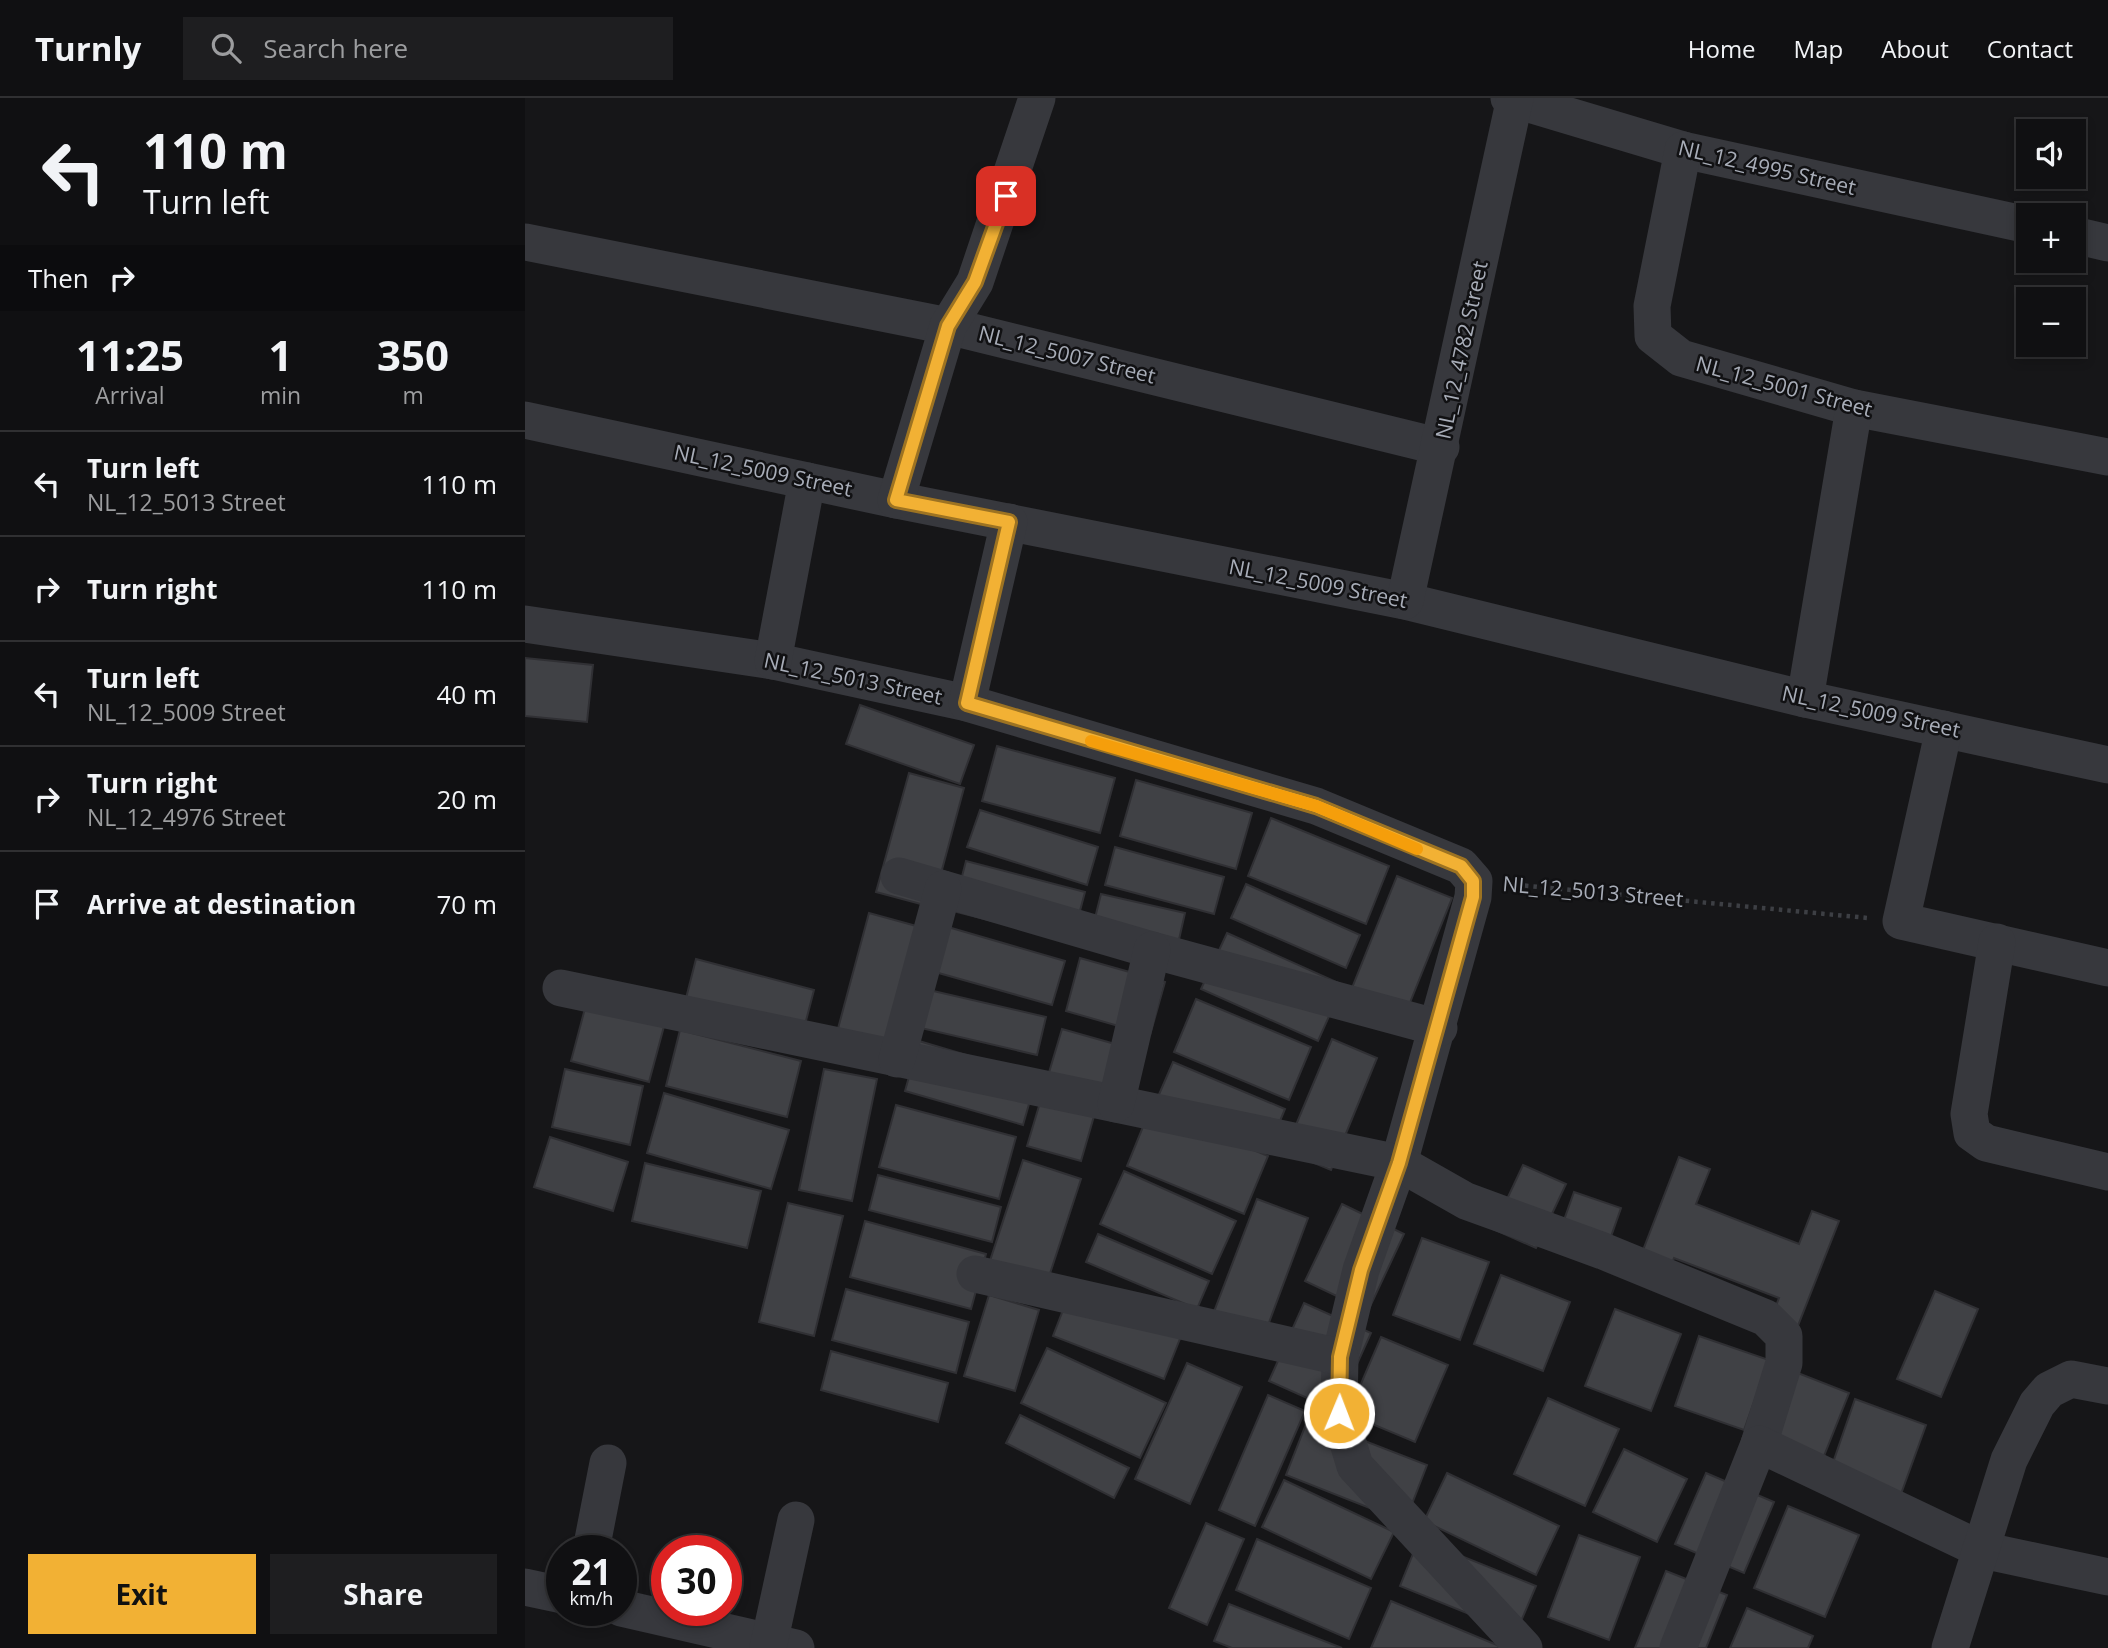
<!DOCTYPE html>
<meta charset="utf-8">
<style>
body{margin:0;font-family:"Open Sans",sans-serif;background:#1e1e20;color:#f1f3f6;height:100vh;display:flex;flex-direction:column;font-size:26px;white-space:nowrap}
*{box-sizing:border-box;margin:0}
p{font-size:23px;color:#9c9d9f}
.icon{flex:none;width:38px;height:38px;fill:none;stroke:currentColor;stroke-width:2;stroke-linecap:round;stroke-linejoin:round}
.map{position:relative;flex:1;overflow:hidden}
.panel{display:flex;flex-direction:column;background:#101012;width:525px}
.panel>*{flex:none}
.hud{background:#101012;color:#f1f3f6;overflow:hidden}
.fabs{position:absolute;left:1491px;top:21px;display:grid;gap:14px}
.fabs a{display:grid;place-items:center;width:70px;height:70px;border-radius:0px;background:#101012;box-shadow:0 4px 10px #0003,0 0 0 2px #303032;font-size:35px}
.speed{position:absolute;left:21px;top:1437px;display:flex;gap:14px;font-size:35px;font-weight:700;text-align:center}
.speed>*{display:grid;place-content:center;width:91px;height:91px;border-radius:50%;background:#101012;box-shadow:0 4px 10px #0003,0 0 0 2px #303032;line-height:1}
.speed small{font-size:18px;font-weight:400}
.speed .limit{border:10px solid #d22;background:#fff;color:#111}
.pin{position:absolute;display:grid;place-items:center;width:60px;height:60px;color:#fff;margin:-30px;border-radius:14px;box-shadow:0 4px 10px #0006}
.me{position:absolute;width:77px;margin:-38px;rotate:1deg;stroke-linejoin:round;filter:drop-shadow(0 0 5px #0008)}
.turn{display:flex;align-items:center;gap:24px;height:147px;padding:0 28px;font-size:32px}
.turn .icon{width:91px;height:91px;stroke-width:2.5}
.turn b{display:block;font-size:49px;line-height:60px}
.then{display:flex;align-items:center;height:66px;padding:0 28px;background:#0003;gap:14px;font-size:26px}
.eta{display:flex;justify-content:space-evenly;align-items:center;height:119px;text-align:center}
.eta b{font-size:42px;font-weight:700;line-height:49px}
.action{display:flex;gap:14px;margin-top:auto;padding:14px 28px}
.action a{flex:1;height:80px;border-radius:0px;background:#f2b134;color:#111;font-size:28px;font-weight:700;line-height:80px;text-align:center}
.action a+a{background:#1e1e20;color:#f1f3f6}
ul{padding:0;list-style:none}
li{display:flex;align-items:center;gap:21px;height:105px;padding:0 28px;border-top:2px solid #303032}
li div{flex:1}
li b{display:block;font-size:26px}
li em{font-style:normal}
header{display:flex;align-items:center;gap:42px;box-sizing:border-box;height:98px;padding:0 35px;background:#101012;border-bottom:2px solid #303032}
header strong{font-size:33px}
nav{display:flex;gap:38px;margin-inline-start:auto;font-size:24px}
.search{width:490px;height:63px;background:#1e1e20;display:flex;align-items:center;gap:18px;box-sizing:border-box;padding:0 24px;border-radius:0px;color:#9c9d9f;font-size:26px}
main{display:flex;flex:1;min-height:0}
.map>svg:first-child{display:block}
.building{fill:#404145;stroke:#303034;stroke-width:2}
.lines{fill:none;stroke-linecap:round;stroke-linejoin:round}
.path{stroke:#3d3f44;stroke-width:4.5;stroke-dasharray:3.5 5;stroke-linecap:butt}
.street{stroke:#37383d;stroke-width:37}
.route-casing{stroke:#9d7322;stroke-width:18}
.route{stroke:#f2b134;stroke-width:12}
.slow{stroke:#f59e0b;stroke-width:12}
.labels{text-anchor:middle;stroke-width:5;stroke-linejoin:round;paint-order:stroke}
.street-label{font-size:21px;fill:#a8adb8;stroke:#111113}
</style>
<header>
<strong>Turnly</strong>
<div class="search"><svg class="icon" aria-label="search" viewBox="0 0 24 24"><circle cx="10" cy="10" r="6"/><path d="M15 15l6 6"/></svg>Search here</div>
<nav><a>Home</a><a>Map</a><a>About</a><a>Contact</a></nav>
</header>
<main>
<section class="panel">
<div class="hud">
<div class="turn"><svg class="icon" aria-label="left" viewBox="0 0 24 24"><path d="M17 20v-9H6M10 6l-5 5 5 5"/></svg><div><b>110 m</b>Turn left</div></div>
<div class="then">Then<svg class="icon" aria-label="right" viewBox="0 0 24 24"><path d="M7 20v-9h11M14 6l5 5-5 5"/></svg></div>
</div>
<div class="eta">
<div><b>11:25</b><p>Arrival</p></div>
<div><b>1</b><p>min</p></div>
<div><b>350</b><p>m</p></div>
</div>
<ul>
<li><svg class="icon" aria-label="left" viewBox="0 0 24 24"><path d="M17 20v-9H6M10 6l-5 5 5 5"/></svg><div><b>Turn left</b><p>NL_12_5013 Street</p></div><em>110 m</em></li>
<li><svg class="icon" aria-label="right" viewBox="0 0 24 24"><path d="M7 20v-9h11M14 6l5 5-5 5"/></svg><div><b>Turn right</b></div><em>110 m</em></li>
<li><svg class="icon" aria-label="left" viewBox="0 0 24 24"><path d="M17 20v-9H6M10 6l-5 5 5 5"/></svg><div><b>Turn left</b><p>NL_12_5009 Street</p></div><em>40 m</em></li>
<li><svg class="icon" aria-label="right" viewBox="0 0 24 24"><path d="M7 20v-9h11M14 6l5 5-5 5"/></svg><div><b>Turn right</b><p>NL_12_4976 Street</p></div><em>20 m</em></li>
<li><svg class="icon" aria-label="arrive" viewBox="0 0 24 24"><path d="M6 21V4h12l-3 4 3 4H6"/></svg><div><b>Arrive at destination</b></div><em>70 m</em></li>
</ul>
<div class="action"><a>Exit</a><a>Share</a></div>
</section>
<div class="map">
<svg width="1583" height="1550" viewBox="0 0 1583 1550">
<rect width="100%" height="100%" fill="#161618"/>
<g class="building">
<polygon points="0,560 68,567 62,624 0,618"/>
<polygon points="335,607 449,647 435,686 321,646"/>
<polygon points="472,648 590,680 575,735 457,703"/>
<polygon points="384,675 439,690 407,809 351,794"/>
<polygon points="611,682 727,715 711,771 595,738"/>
<polygon points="455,712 573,749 562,787 442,749"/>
<polygon points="746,720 864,768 841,826 723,778"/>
<polygon points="590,749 699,779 689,816 580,787"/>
<polygon points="441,763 560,794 547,843 428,813"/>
<polygon points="872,778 927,800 882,912 827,890"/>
<polygon points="721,786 835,837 821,870 706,820"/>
<polygon points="576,796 660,815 648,868 563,848"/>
<polygon points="344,815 395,829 361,951 311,938"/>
<polygon points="423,829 540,863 527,907 410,874"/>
<polygon points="702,835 818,887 793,943 676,891"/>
<polygon points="555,860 640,884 625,937 541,913"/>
<polygon points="171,861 289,892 275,946 157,916"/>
<polygon points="404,892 521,919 512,957 396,930"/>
<polygon points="63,899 141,921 124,984 46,963"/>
<polygon points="671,901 786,949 764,1002 649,954"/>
<polygon points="537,931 590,946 556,1063 502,1048"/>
<polygon points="155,932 276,963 262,1019 141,988"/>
<polygon points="807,941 852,960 806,1072 760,1053"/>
<polygon points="394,943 512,978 498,1027 380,993"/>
<polygon points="648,964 760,1011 743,1052 629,1008"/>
<polygon points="40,971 118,988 105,1047 27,1029"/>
<polygon points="299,971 352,981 327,1103 274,1092"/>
<polygon points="139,995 264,1032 246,1091 122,1055"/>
<polygon points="371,1007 491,1039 474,1101 354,1069"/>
<polygon points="626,1009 743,1058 719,1116 602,1068"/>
<polygon points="25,1039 103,1064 88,1113 9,1089"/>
<polygon points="1154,1059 1185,1071 1171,1106 1274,1146 1287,1113 1314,1123 1267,1243 1241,1233 1254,1200 1149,1160 1138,1189 1108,1178"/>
<polygon points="498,1062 556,1081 517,1200 459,1181"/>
<polygon points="120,1065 236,1093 222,1150 107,1123"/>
<polygon points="998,1067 1041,1086 1011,1150 968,1131"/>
<polygon points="599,1073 711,1123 687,1176 575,1126"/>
<polygon points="353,1077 476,1109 467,1144 344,1112"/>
<polygon points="1049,1094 1096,1110 1076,1167 1029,1150"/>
<polygon points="732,1101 783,1120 739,1238 687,1219"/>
<polygon points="263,1105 318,1118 289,1238 234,1224"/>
<polygon points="817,1106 879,1136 843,1213 780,1183"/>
<polygon points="340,1123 461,1156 446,1211 325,1179"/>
<polygon points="573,1136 684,1183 672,1211 561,1164"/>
<polygon points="897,1140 964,1164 935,1242 868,1217"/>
<polygon points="976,1177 1045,1204 1018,1273 949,1246"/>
<polygon points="550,1181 662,1223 639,1281 528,1238"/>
<polygon points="321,1191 444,1224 431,1275 307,1242"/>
<polygon points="1410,1193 1453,1211 1416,1299 1372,1281"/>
<polygon points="464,1197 514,1212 490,1293 439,1278"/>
<polygon points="779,1205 846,1235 811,1313 744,1283"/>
<polygon points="1090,1211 1156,1236 1126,1313 1060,1288"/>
<polygon points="1174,1238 1244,1262 1219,1332 1150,1308"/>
<polygon points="856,1239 923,1267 890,1344 823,1316"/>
<polygon points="522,1250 641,1305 615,1360 496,1305"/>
<polygon points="306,1253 423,1285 413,1324 296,1292"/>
<polygon points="662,1265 717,1289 665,1406 610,1381"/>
<polygon points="1255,1268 1324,1295 1291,1378 1222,1352"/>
<polygon points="743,1297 780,1313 730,1428 694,1412"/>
<polygon points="1023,1300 1094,1331 1060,1408 989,1376"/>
<polygon points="1330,1301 1401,1327 1372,1407 1302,1382"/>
<polygon points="495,1317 604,1370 589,1400 481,1345"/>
<polygon points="783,1321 902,1367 880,1424 761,1377"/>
<polygon points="1099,1351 1162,1381 1132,1444 1068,1414"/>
<polygon points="922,1375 1034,1428 1011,1477 899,1423"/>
<polygon points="1181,1375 1249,1404 1219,1475 1150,1446"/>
<polygon points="759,1382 869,1434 846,1481 737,1429"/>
<polygon points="1263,1408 1334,1437 1300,1519 1229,1490"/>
<polygon points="681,1425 719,1441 682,1527 644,1510"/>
<polygon points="1054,1437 1115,1459 1084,1542 1023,1519"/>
<polygon points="732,1441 846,1490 824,1541 711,1492"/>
<polygon points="894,1441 1011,1488 991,1535 875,1488"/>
<polygon points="1141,1473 1202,1497 1181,1550 1110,1550"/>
<polygon points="866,1503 979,1550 846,1550"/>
<polygon points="704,1506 817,1550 707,1550 689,1543"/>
<polygon points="1222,1510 1288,1538 1283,1550 1205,1550"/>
</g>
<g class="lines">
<polyline class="path" points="983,786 1343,820"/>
<g class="street">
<polyline points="984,0 1158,52 1503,127"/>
<polyline points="1158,52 1127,208 1128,238 1156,260 1329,310 1583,359"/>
<polyline points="1549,137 1583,145"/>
<polyline points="0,144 423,228 916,349"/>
<polyline points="0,322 371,402 880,503 1280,601 1583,667"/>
<polyline points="371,402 423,228 450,184 512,0"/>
<polyline points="880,503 990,0"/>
<polyline points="0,526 248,563 442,605 791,708 936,768 949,783 948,799 874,1065 836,1172 815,1259 814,1315 830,1368 999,1550"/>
<polyline points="248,563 282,383"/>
<polyline points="1280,601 1329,310"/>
<polyline points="442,605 484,424"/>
<polyline points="1419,631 1376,823 1583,870"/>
<polyline points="374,778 627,852 914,930"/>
<polyline points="1472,844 1444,1016 1447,1035 1461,1045 1583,1074"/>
<polyline points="36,890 874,1065 941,1103 1078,1153 1241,1220 1259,1238 1259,1265 1234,1346"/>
<polyline points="372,961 418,791"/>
<polyline points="591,1006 627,852"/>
<polyline points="450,1176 815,1259"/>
<polyline points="66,1452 83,1365"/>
<polyline points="0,1489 37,1497"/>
<polyline points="96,1510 271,1550"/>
<polyline points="243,1550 271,1422"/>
<polyline points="1153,1550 1234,1346 1457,1452 1583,1479"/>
<polyline points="1425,1550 1484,1362 1512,1306 1524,1292 1546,1281 1583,1288"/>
</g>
</g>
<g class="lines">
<defs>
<polyline id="route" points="481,98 450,184 423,228 371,402 484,424 442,605 791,708 936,768 948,783 948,799 874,1065 836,1172 815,1259 814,1315"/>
</defs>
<use href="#route" class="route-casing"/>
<use href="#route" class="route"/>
<polyline class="slow" points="566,643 791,708 892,751"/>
</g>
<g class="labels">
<g class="street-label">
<text transform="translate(1242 70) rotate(13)" y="7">NL_12_4995 Street</text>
<text transform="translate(937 252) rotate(-78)" y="7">NL_12_4782 Street</text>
<text transform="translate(542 257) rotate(14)" y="7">NL_12_5007 Street</text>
<text transform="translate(1259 289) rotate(15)" y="7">NL_12_5001 Street</text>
<text transform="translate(238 373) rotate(12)" y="7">NL_12_5009 Street</text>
<text transform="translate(793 486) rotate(11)" y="7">NL_12_5009 Street</text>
<text transform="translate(328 581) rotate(12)" y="7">NL_12_5013 Street</text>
<text transform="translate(1346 614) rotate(12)" y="7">NL_12_5009 Street</text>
<text transform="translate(1068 794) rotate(5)" y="7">NL_12_5013 Street</text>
</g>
</g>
</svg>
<div class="fabs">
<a><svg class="icon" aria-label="sound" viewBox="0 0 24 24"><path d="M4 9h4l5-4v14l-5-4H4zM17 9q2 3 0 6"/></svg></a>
<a>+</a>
<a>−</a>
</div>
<div class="speed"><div>21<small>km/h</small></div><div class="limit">30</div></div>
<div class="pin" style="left:481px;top:98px;background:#d93025"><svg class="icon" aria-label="arrive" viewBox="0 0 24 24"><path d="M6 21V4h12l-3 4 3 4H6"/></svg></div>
<svg class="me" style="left:814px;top:1315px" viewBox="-20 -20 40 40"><circle r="17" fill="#f2b134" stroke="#fff" stroke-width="3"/><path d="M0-11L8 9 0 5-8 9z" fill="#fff"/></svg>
</div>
</main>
